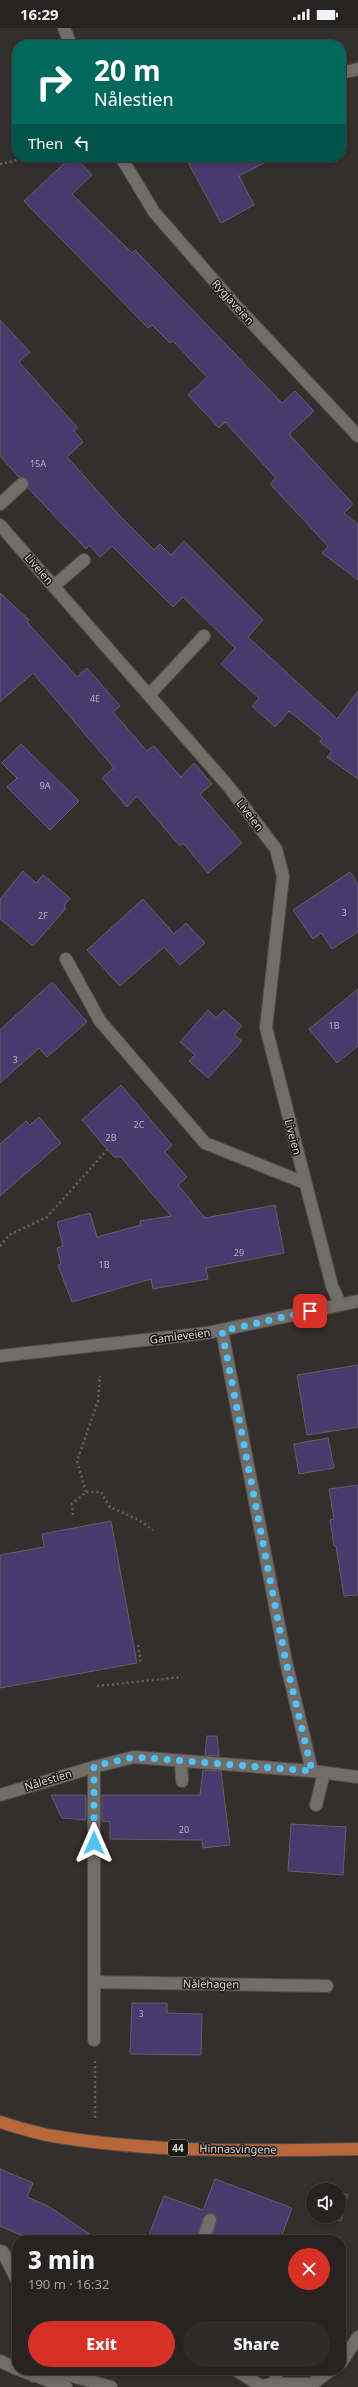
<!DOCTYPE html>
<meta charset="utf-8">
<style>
body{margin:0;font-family:"Noto Sans",sans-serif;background:#2e2b2a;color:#f1f3f6;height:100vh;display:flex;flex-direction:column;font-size:15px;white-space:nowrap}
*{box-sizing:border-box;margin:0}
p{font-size:13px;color:#a4a4a5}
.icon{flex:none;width:22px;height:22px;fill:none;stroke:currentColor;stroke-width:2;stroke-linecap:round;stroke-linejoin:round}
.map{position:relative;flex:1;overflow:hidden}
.panel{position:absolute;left:12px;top:2207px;width:334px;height:140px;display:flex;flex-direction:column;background:#262321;border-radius:16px;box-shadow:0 2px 6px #0003,0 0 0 1px #42403f}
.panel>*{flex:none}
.hud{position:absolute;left:12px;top:12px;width:334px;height:122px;border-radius:16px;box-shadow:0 2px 6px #0003,0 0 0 1px #42403f;background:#00695c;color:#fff;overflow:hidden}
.fabs{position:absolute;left:306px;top:2155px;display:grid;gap:8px}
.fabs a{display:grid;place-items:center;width:40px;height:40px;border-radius:50%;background:#262321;box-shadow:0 2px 6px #0003,0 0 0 1px #42403f;font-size:20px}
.pin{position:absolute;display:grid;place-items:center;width:34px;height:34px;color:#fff;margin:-17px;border-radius:8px;box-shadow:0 2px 6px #0006}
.me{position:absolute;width:44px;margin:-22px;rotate:0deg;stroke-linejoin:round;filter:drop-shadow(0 0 3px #0008)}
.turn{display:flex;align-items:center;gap:14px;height:84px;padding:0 16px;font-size:18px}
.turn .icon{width:52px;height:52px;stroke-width:2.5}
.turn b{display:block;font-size:28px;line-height:34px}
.then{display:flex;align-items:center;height:38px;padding:0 16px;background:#0003;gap:8px;font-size:15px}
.round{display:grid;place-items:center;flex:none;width:42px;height:42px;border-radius:21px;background:#2e2b2a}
.head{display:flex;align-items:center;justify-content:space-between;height:68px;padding:0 16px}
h1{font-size:24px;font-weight:800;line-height:30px}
.cta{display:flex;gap:8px;margin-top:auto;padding:8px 16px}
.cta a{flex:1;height:46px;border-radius:24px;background:#d93025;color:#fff;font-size:16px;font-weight:800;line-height:46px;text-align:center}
.cta a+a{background:#2e2b2a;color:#f1f3f6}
.status{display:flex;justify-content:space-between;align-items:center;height:28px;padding:0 20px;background:#262321;direction:ltr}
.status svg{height:11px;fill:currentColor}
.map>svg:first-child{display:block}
.building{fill:#483a6c;stroke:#626166}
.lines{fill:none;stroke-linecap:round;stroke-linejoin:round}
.lane-casing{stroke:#514e4b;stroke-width:14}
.street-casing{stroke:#514e4b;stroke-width:14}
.secondary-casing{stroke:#514e4b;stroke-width:14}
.primary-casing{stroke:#514e4b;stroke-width:14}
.path{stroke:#676360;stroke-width:2.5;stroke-dasharray:2 3;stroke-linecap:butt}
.lane{stroke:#716d69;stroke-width:12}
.street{stroke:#716d69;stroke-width:12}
.secondary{stroke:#716d69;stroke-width:12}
.primary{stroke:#b76739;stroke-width:12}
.route{stroke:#4fc3f7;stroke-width:7;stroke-dasharray:0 12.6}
.labels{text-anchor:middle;stroke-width:3;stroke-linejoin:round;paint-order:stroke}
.number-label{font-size:9px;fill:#b8b3be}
.shield{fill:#191716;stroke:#a3a09e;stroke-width:1}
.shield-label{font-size:10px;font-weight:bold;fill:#dedbd9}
.street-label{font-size:11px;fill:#dedbd9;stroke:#191716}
</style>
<div class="status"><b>16:29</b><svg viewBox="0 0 49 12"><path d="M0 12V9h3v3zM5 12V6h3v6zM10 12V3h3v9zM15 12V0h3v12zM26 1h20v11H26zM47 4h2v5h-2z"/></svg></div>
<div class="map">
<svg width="358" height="2359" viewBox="0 0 358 2359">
<rect width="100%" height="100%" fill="#332f2c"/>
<g class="building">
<polygon points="71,129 75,129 92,147 72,166 132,225 135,222 282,375 295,363 314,383 289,406 353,476 344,485 358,496 358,552 322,525 328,518 270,456 276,450 225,394 219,400 188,367 207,349 173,313 170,315 152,297 148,300 24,173"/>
<polygon points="185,129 275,129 239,148 254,177 221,195"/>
<polygon points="0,292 30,324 19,334 78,400 74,403 83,414 67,429 120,488 154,522 160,516 171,527 184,513 263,592 248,609 337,691 358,663 358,751 327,729 332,723 320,714 322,710 289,683 275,699 252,678 259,670 221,636 235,620 183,569 173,579 112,518 100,529 89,517 86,521 28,460 27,451 19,449 0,428"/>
<polygon points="0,565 29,592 27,594 77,649 87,640 120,678 113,684 147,723 154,718 181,749 194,735 212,756 200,766 242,815 208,845 183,815 180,818 137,768 127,779 102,750 114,740 33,645 0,674"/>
<polygon points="21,716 79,773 50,802 7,759 17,750 2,735"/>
<polygon points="23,843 36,855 43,847 70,870 64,878 66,880 33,918 0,891 0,871"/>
<polygon points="350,844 358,856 358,904 332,921 321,905 313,911 293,882"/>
<polygon points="143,871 174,906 186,895 205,915 180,937 164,919 120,958 87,922"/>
<polygon points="52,954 87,994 47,1029 39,1020 0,1055 0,1002"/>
<polygon points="358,961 358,1018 337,1035 309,1001"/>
<polygon points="208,982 216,990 224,982 242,998 234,1007 242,1013 208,1050 189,1033 195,1027 180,1014"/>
<polygon points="121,1057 172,1117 165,1124 187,1149 178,1157 205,1190 275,1177 284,1225 206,1240 208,1251 153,1261 151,1251 72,1274 58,1237 61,1236 57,1220 63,1218 57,1194 90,1185 97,1209 141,1197 140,1193 171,1188 121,1129 114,1129 82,1092"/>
<polygon points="39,1089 61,1115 0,1168 0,1116 26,1093 30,1097"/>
<polygon points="358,1337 358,1399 307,1407 297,1347"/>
<polygon points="328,1410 334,1440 299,1446 294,1416"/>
<polygon points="358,1457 358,1567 344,1568 336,1518 334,1518 330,1492 334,1491 329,1461"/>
<polygon points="111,1493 137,1635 0,1660 0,1527 44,1519 42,1506"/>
<polygon points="207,1708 217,1708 219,1728 205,1727"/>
<polygon points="203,1742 221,1743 230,1817 203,1820 202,1812 110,1811 110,1794 102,1793 102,1767 200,1767"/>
<polygon points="51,1767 86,1767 86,1792 62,1790"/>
<polygon points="291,1796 346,1799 343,1847 288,1843"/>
<polygon points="132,1975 167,1975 167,1985 202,1986 201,2027 130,2026"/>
<polygon points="0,2141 33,2155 27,2169 50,2179 98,2212 32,2212 0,2198"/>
<polygon points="215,2151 292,2180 280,2212 211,2212 217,2191 215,2187 209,2185 203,2190 196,2212 147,2212 164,2168 203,2182"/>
<polygon points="339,2164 348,2167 341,2193 323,2188 339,2188"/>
</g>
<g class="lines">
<defs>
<g id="lane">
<polyline points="0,476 22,456"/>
<polyline points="54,558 84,532"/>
<polyline points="149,667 204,608"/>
<polyline points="316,1777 324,1745"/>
<polyline points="203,2212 210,2192"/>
<polyline points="341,2335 358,2309"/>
<polyline points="236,2342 261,2358"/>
<polyline points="272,2356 312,2356 331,2342"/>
<polyline points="275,2356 277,2342"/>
</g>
<g id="street">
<polyline points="64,0 71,17"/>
<polyline points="341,45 358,41"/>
<polyline points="121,129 154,184 237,279 358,408"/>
<polyline points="0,497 229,759 276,821 283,848 266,1000 332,1258 340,1276"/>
<polyline points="66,931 100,993 205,1115 305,1155"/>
<polyline points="222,1303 286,1634 312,1743"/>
<polyline points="181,1733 182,1753"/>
<polyline points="94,1739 94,2012"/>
<polyline points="0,1767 94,1739 134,1729 312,1743 358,1749"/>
<polyline points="94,1954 327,1958"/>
<polyline points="0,2223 3,2224 17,2252"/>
<polyline points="0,2333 17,2341"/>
<polyline points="20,2342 66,2359"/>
<polyline points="34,2348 59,2344 111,2359"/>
<polyline points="257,2359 272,2356"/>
</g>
<polyline id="secondary" points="0,1328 207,1305 358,1273"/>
<path id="primary" d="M0,2094C17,2099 35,2105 53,2108C153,2125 257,2123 358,2121"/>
</defs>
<use href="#lane" class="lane-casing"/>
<use href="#street" class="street-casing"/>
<use href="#secondary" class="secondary-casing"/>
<use href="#primary" class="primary-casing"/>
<g class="path">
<polyline points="0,136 30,129"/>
<polyline points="0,1218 9,1207 47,1189 107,1122"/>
<polyline points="86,1464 77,1433 98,1373 100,1348"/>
<polyline points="73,1487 72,1476 86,1464 101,1464 110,1479 139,1492 153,1502"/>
<polyline points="138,1617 141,1636"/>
<polyline points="97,1658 182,1649"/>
<polyline points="95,2033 95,2092"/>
</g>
<use href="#lane" class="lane"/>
<use href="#street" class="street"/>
<use href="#secondary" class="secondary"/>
<use href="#primary" class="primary"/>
</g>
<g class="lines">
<polyline class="route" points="94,1815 94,1738 134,1729 312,1743 286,1634 222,1303 310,1283"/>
</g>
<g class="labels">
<g class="number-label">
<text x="38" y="439">15A</text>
<text x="95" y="674">4E</text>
<text x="45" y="761">9A</text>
<text x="344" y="888">3</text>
<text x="43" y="891">2F</text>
<text x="334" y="1001">1B</text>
<text x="15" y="1035">3</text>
<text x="139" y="1100">2C</text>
<text x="111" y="1113">2B</text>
<text x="239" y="1228">29</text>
<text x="104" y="1240">1B</text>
<text x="184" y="1805">20</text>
<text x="141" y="1989">3</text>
</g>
<rect class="shield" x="168" y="2112" width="20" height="16" rx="3"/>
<g class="shield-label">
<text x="178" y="2124">44</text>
</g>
<g class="street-label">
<text transform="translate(233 274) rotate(48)" y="4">Rygjaveien</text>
<text transform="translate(39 541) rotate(49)" y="4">Liveien</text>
<text transform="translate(250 787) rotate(52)" y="4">Liveien</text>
<text transform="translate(293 1109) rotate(75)" y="4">Liveien</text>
<text transform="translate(180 1308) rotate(-7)" y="4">Gamleveien</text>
<text transform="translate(48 1752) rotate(-17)" y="4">Nålestien</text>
<text transform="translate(211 1956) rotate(1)" y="4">Nålehagen</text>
<text transform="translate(238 2121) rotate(1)" y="4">Hinnasvingene</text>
</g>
</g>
</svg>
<div class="fabs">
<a><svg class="icon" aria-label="sound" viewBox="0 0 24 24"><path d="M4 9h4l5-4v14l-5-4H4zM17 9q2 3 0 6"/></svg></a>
</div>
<div class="pin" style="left:310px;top:1283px;background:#d93025"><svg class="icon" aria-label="arrive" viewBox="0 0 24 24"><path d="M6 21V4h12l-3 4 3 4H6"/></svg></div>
<svg class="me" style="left:94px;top:1815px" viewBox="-20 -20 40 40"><path d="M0-17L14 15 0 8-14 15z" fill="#4fc3f7" stroke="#fff" stroke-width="4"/></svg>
<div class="hud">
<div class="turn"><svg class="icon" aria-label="right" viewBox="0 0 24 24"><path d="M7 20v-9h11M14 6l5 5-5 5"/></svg><div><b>20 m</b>Nålestien</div></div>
<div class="then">Then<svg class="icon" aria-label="left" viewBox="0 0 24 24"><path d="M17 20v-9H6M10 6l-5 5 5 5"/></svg></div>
</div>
<section class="panel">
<div class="head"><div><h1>3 min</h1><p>190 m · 16:32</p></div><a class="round" style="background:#d93025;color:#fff"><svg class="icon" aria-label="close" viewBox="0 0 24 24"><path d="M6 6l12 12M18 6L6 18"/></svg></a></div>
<div class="cta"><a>Exit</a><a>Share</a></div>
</section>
</div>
